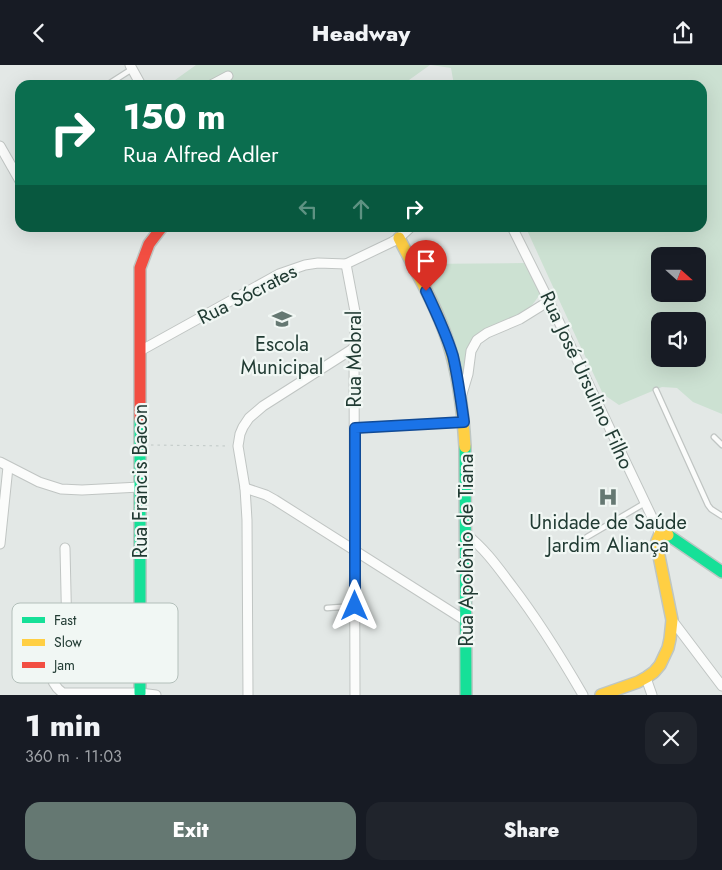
<!DOCTYPE html>
<meta charset="utf-8">
<style>
body{margin:0;font-family:Jost,sans-serif;background:#20242c;color:#f1f3f6;height:100vh;display:flex;flex-direction:column;font-size:19px;white-space:nowrap}
*{box-sizing:border-box;margin:0}
p{font-size:16px;color:#9ea1a6}
.icon{flex:none;width:28px;height:28px;fill:none;stroke:currentColor;stroke-width:2;stroke-linecap:round;stroke-linejoin:round}
.map{position:relative;height:630px;overflow:hidden}
.panel{display:flex;flex-direction:column;background:#171b24;flex:1}
.panel>*{flex:none}
.top-card{position:absolute;left:15px;top:15px;width:692px;height:152px;border-radius:15px;box-shadow:0 5px 20px #0002;background:#0b6e4f;color:#fff;overflow:hidden}
.needle{width:32px;rotate:111deg}
.tools{position:absolute;left:651px;top:182px;display:grid;gap:10px}
.tools a{display:grid;place-items:center;width:55px;height:55px;border-radius:10px;background:#171b24;box-shadow:0 5px 20px #0002;font-size:25px}
.pin{position:absolute;display:grid;place-items:center;width:42px;height:42px;color:#fff;margin:-51px -21px;border-radius:50% 50% 50% 0;rotate:-45deg;box-shadow:0 0 5px #0007}
.pin .icon{rotate:45deg}
.me{position:absolute;width:55px;margin:-28px;rotate:0deg;stroke-linejoin:round;filter:drop-shadow(0 0 4px #0008)}
.turn{display:flex;align-items:center;gap:18px;height:105px;padding:0 25px;font-size:22px}
.turn .icon{width:65px;height:65px;stroke-width:2.5}
.turn b{display:block;font-size:35px;line-height:42px}
.lanes{display:flex;align-items:center;height:48px;padding:0 25px;background:#0003;justify-content:center;gap:25px;direction:ltr}
.lanes .off{opacity:.35}
.round{display:grid;place-items:center;flex:none;width:52px;height:52px;border-radius:15px;background:#20242c}
.summary{display:flex;align-items:center;justify-content:space-between;height:85px;padding:0 25px}
h1{font-size:30px;font-weight:800;line-height:38px}
.action{display:flex;gap:10px;margin-top:auto;padding:10px 25px}
.action a{flex:1;height:58px;border-radius:15px;background:#657872;color:#fff;font-size:20px;font-weight:800;line-height:58px;text-align:center}
.action a+a{background:#20242c;color:#f1f3f6}
header{display:flex;justify-content:space-between;align-items:center;height:65px;padding:0 25px;background:#171b24;font-size:22px;font-weight:800}
.map>svg:first-child{display:block}
.green{fill:#cce1d2;fill-rule:evenodd}
.lines{fill:none;stroke-linecap:round;stroke-linejoin:round}
.lane-casing{stroke:#c0c5c3;stroke-width:7}
.street-casing{stroke:#c0c5c3;stroke-width:11}
.fast-casing{stroke:#bec6c3;stroke-width:14}
.slow-casing{stroke:#bec6c3;stroke-width:14}
.jam-casing{stroke:#bec6c3;stroke-width:14}
.path{stroke:#c0c8c6;stroke-width:1;stroke-dasharray:2.5 4;stroke-linecap:butt}
.lane{stroke:#fbfcfb;stroke-width:4.5}
.street{stroke:#fbfcfb;stroke-width:9}
.fast{stroke:#16e098;stroke-width:11}
.slow{stroke:#ffcf43;stroke-width:11}
.jam{stroke:#f24e42;stroke-width:11}
.route-casing{stroke:#114b97;stroke-width:12}
.route{stroke:#1a73e8;stroke-width:9}
.labels{text-anchor:middle;stroke-width:4.5;stroke-linejoin:round;paint-order:stroke}
.street-label{font-size:20px;fill:#213b33;stroke:#f1f7f4}
.poi-label{font-size:20px;fill:#213b33;stroke:#f1f7f4}
.key{fill:#f1f7f4;stroke:#b3bfba;stroke-width:1}
.key-label{font-size:14px;fill:#213b33}
</style>
<header><svg class="icon" aria-label="back" viewBox="0 0 24 24"><path d="M15 5l-7 7 7 7"/></svg>Headway<svg class="icon" aria-label="share" viewBox="0 0 24 24"><path d="M12 15V3M7 8l5-5 5 5M5 13v7h14v-7"/></svg></header>
<div class="map">
<svg width="722" height="630" viewBox="0 0 722 630">
<rect width="100%" height="100%" fill="#e3e8e6"/>
<g class="green">
<polygon points="196,0 430,0 402,20 220,20 199,15 191,20 168,20"/>
<path d="M431,0H722V349L693,337L677,323L662,322L619,340L603,329L577,274L526,163L702,162V20H454L451,3ZM660,191H698V229H660ZM660,256H698V294H660Z"/>
<path d="M524,198L540,229C536,235 532,241 527,245C511,258 480,259 470,278C464,290 465,304 462,316L418,199Z"/>
</g>
<g class="lines">
<defs>
<g id="lane">
<polyline points="107,20 132,4"/>
<polyline points="656,325 708,440 711,444 722,451"/>
<polyline points="714,372 722,380"/>
<polyline points="587,472 645,438"/>
<polyline points="327,543 355,541"/>
</g>
<g id="street">
<polyline points="130,0 141,20"/>
<polyline points="211,20 228,11"/>
<polyline points="0,81 20,116"/>
<polyline points="512,162 549,236 660,469"/>
<polyline points="346,199 356,252 354,283 355,630"/>
<polyline points="140,286 279,209 305,200 318,198 346,199 392,177 399,173 411,162"/>
<polyline points="462,329 468,309 471,286 477,275 487,268 520,254 549,236"/>
<polyline points="355,363 463,357"/>
<polyline points="0,397 39,417 61,424 82,425 140,422"/>
<polyline points="245,423 266,430 275,435 466,556"/>
<path d="M466,469C485,484 497,501 512,521C538,555 561,592 583,630"/>
<polyline points="0,479 8,402"/>
<path d="M65,483L67,572C65,579 59,578 53,579C44,593 49,619 63,628H140L156,630"/>
<polyline points="672,555 722,621"/>
<polyline points="646,613 652,630"/>
<polyline points="248,630 247,455 245,423 238,381 240,369 243,362 249,353 263,341 354,283"/>
</g>
<g id="fast">
<polyline points="140,354 140,628"/>
<polyline points="465,382 466,630"/>
<polyline points="668,470 722,507"/>
</g>
<g id="slow">
<path d="M399,173C416,207 436,240 448,277C459,311 463,346 465,382"/>
<polyline points="601,630 638,617 647,612 654,607 660,600 668,583 670,574 672,555 657,481 657,476 660,469 666,469 668,470"/>
</g>
<polyline id="jam" points="140,354 140,203 149,179 162,162"/>
</defs>
<use href="#lane" class="lane-casing"/>
<use href="#street" class="street-casing"/>
<use href="#fast" class="fast-casing"/>
<use href="#slow" class="slow-casing"/>
<use href="#jam" class="jam-casing"/>
<polyline class="path" points="151,380 229,381"/>
<use href="#lane" class="lane"/>
<use href="#street" class="street"/>
<use href="#fast" class="fast"/>
<use href="#slow" class="slow"/>
<use href="#jam" class="jam"/>
</g>
<g class="lines">
<defs>
<path id="route" d="M355,541V363L464,357C461,335 458,313 453,291C446,268 436,247 426,226"/>
</defs>
<use href="#route" class="route-casing"/>
<use href="#route" class="route"/>
</g>
<defs>
<symbol id="school-bare" viewBox="-9 -9 18 18"><path d="M0-5L7-2L0 1L-7-2ZM-4 1L0 2.5L4 1V4Q0 6-4 4Z" fill="#657872" stroke="#f1f7f4" stroke-width="2.5" paint-order="stroke"/></symbol>
<symbol id="hospital-bare" viewBox="-9 -9 18 18"><path d="M-5-5h3v3.5h4V-5h3V5h-3V1.5h-4V5h-3Z" fill="#657872" stroke="#f1f7f4" stroke-width="2.5" paint-order="stroke"/></symbol>
</defs>
<g fill-rule="evenodd">
<use href="#school-bare" x="268" y="240" width="28" height="28"/>
<use href="#hospital-bare" x="594" y="418" width="28" height="28"/>
</g>
<g class="labels">
<g class="street-label">
<text transform="translate(247 229) rotate(-27)" y="7">Rua Sócrates</text>
<text transform="translate(354 294) rotate(-90)" y="7">Rua Mobral</text>
<text transform="translate(587 315) rotate(65)" y="7">Rua José Ursulino Filho</text>
<text transform="translate(140 416) rotate(-90)" y="7">Rua Francis Bacon</text>
<text transform="translate(466 485) rotate(-90)" y="7">Rua Apolônio de Tiana</text>
</g>
<g class="poi-label">
<text x="282" y="286">Escola<tspan x="282" dy="23">Municipal</tspan></text>
<text x="608" y="464">Unidade de Saúde<tspan x="608" dy="23">Jardim Aliança</tspan></text>
</g>
</g>
<rect x="12" y="538" width="166" height="80" rx="8" class="key"/>
<rect x="22" y="552" width="23" height="6" fill="#16e098"/>
<rect x="22" y="574" width="23" height="7" fill="#ffcf43"/>
<rect x="22" y="597" width="23" height="6" fill="#f24e42"/>
<g class="key-label">
<text x="54" y="560">Fast</text>
<text x="54" y="582">Slow</text>
<text x="54" y="605">Jam</text>
</g>
</svg>
<div class="tools">
<a><svg class="needle" viewBox="-14 -14 28 28"><path d="M0-13l5 13h-10z" fill="#e53935"/><path d="M0 13l5-13h-10z" fill="#9ea1a6"/></svg></a>
<a><svg class="icon" aria-label="sound" viewBox="0 0 24 24"><path d="M4 9h4l5-4v14l-5-4H4zM17 9q2 3 0 6"/></svg></a>
</div>
<div class="pin" style="left:426px;top:226px;background:#d93025"><svg class="icon" aria-label="arrive" viewBox="0 0 24 24"><path d="M6 21V4h12l-3 4 3 4H6"/></svg></div>
<svg class="me" style="left:355px;top:541px" viewBox="-20 -20 40 40"><path d="M0-17L14 15 0 8-14 15z" fill="#1a73e8" stroke="#fff" stroke-width="4"/></svg>
<div class="top-card">
<div class="turn"><svg class="icon" aria-label="right" viewBox="0 0 24 24"><path d="M7 20v-9h11M14 6l5 5-5 5"/></svg><div><b>150 m</b>Rua Alfred Adler</div></div>
<div class="lanes"><svg class="icon off" aria-label="left" viewBox="0 0 24 24"><path d="M17 20v-9H6M10 6l-5 5 5 5"/></svg><svg class="icon off" aria-label="ahead" viewBox="0 0 24 24"><path d="M12 20V5M6 11l6-6 6 6"/></svg><svg class="icon" aria-label="right" viewBox="0 0 24 24"><path d="M7 20v-9h11M14 6l5 5-5 5"/></svg></div>
</div>
</div>
<section class="panel">
<div class="summary"><div><h1>1 min</h1><p>360 m · 11:03</p></div><a class="round"><svg class="icon" aria-label="close" viewBox="0 0 24 24"><path d="M6 6l12 12M18 6L6 18"/></svg></a></div>
<div class="action"><a>Exit</a><a>Share</a></div>
</section>
